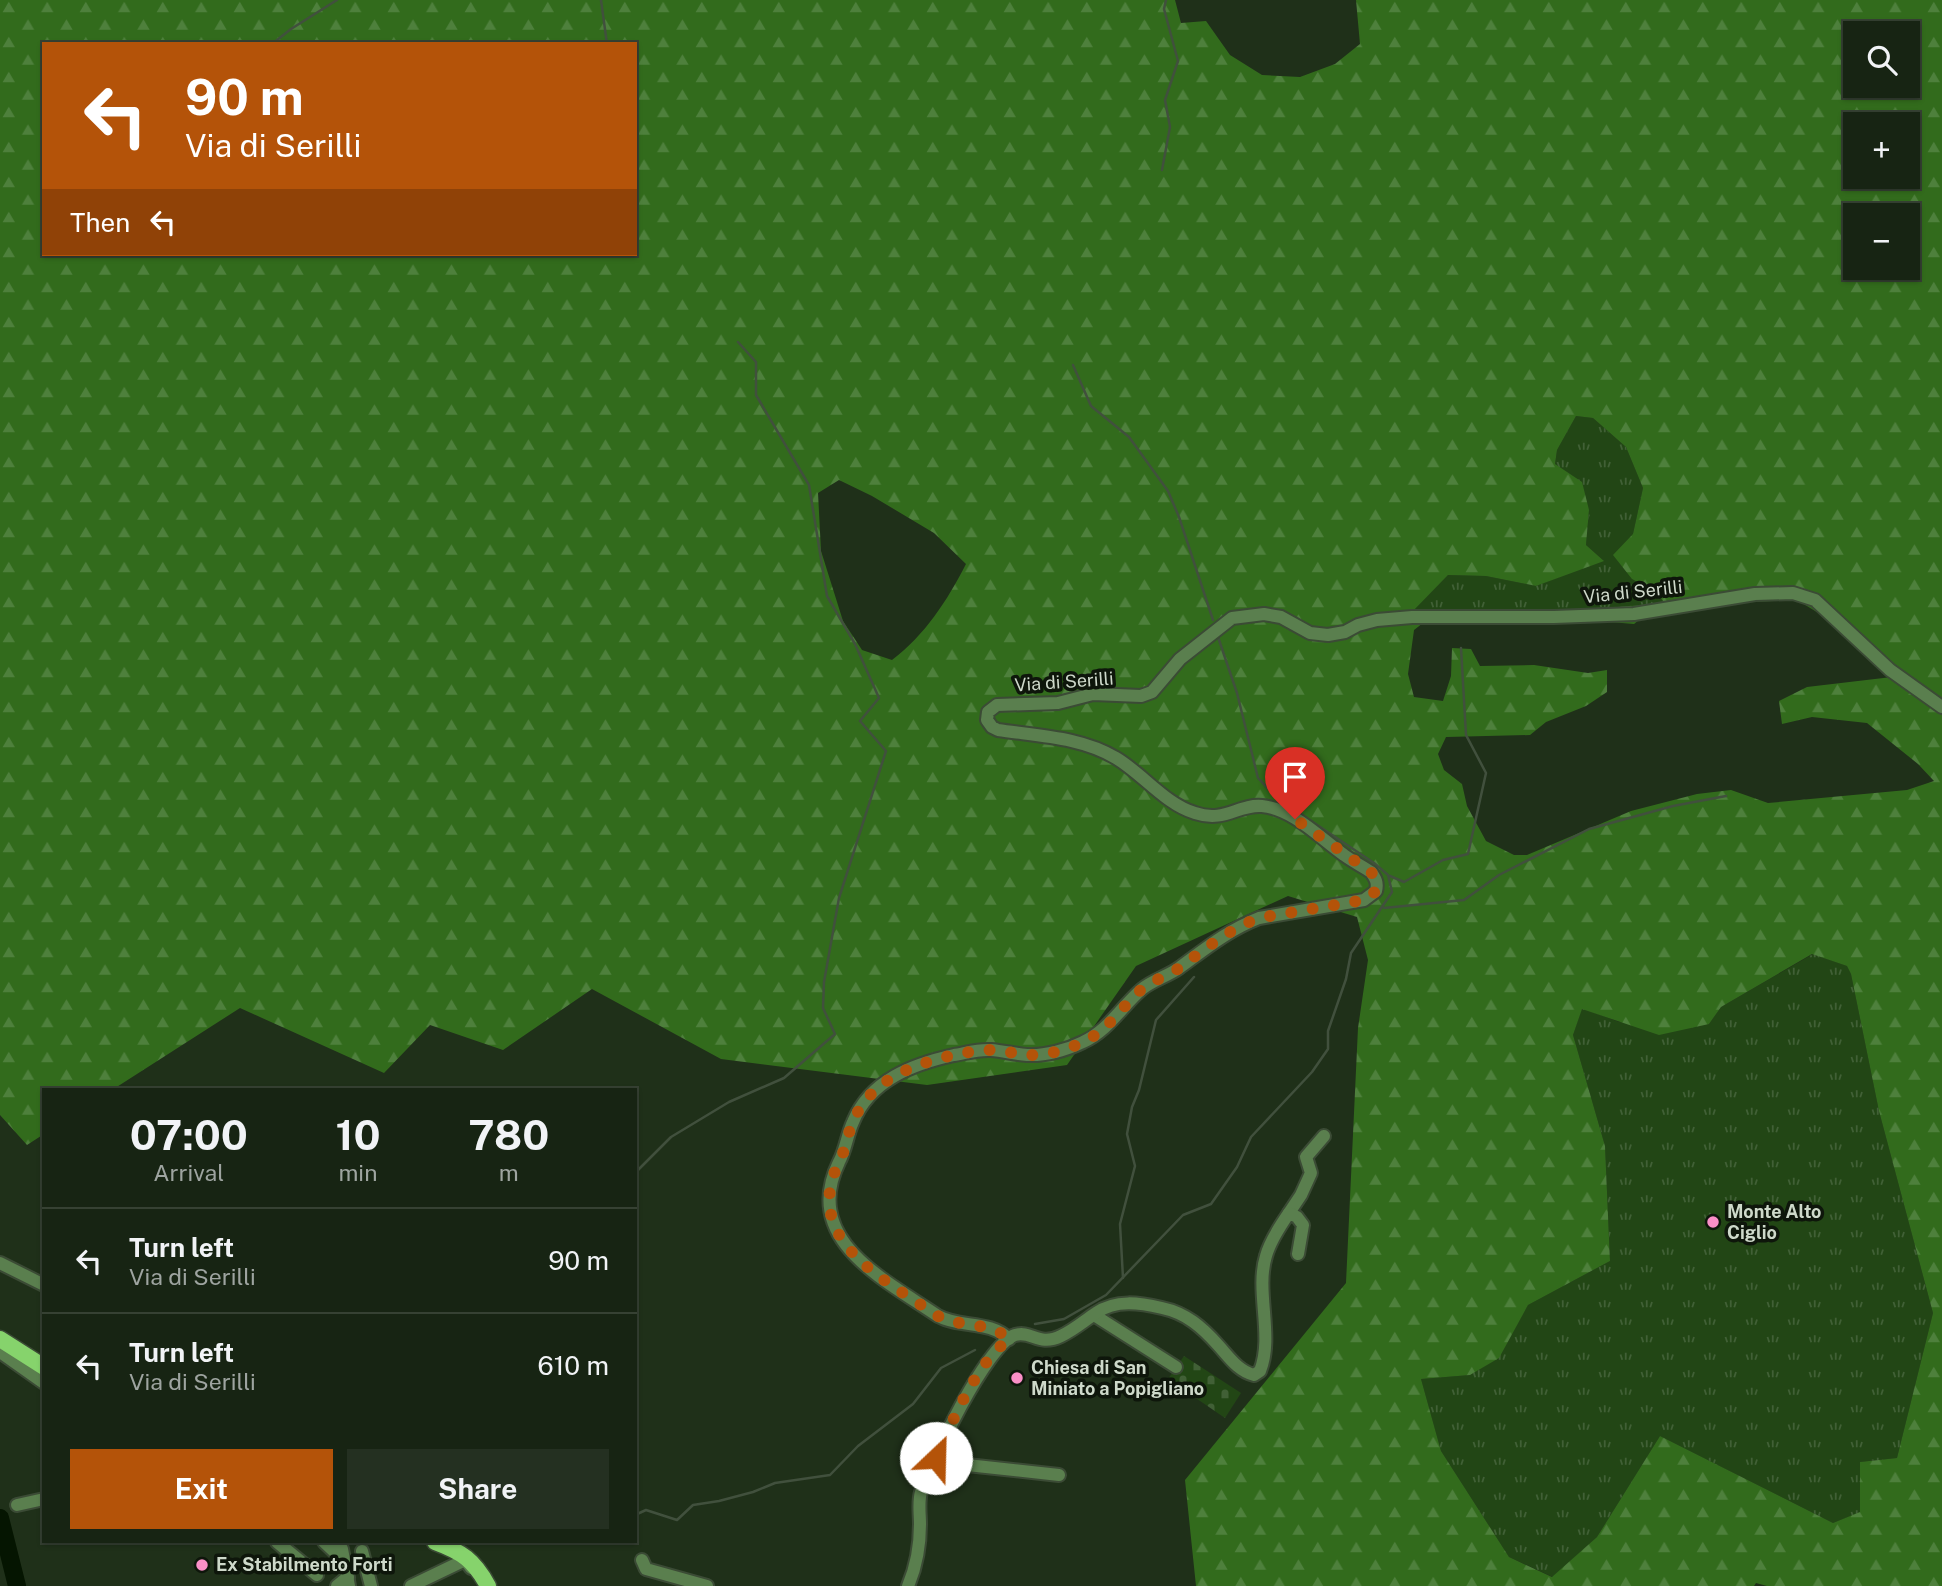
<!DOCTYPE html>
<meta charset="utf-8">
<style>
body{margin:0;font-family:"Public Sans",sans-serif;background:#243021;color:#f1f3f6;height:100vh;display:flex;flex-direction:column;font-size:26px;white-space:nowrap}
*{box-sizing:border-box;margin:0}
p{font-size:23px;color:#9ea4a0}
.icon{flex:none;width:38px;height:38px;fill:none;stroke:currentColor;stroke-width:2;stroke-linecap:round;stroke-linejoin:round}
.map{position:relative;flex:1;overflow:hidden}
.panel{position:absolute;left:42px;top:1088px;width:595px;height:455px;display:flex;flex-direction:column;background:#172413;border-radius:0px;box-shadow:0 2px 5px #0004,0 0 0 2px #364133}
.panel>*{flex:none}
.banner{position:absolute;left:42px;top:42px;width:595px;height:214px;border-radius:0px;box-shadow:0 2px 5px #0004,0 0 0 2px #364133;background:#b45309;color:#fff;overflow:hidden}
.fabs{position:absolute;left:1843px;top:21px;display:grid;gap:14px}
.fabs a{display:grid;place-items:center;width:77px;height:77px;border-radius:0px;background:#172413;box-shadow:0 2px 5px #0004,0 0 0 2px #364133;font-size:35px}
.pin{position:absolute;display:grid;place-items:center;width:60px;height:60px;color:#fff;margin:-72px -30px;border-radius:50% 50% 50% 0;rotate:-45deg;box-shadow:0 0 7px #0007}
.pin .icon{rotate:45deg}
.me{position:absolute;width:77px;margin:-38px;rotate:24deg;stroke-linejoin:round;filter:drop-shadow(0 0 5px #0008)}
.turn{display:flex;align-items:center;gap:24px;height:147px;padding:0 28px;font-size:32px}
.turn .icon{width:91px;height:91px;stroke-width:2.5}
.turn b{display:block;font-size:49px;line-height:60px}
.then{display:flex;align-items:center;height:66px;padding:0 28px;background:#0003;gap:14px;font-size:26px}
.eta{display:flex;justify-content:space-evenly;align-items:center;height:119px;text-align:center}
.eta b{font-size:42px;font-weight:700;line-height:49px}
.primary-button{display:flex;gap:14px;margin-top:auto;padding:14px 28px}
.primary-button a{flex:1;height:80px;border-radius:0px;background:#b45309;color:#fff;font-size:28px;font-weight:700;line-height:80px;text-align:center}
.primary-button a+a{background:#243021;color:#f1f3f6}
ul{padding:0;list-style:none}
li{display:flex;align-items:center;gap:21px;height:105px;padding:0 28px;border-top:2px solid #364133}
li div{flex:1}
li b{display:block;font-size:26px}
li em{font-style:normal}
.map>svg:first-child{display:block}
.grass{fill:url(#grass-tufts)}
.forest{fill:url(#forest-firs);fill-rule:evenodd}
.cemetery{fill:url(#cemetery-stones)}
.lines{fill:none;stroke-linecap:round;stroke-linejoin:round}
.stream{stroke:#41503d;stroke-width:2.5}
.river{stroke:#051501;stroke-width:18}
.minor-casing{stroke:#3b4b35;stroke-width:16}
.major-casing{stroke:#3b4b35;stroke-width:19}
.minor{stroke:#5a7f4e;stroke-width:12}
.major{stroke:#86d36c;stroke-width:16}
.route{stroke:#b45309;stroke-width:12;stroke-dasharray:0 21.6}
.poi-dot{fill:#fa8fc7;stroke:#0e160b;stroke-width:2.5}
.labels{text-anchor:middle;stroke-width:7;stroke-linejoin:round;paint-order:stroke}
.street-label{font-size:18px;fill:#ced9ca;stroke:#0e160b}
.poi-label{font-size:18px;font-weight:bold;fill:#ced9ca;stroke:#0e160b;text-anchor:start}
</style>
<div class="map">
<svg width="1942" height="1586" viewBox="0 0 1942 1586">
<defs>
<pattern id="grass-tufts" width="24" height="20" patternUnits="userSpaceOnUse" patternTransform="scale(1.75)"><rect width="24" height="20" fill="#224615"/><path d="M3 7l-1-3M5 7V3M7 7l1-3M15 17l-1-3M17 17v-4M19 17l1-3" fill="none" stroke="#416036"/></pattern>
<pattern id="forest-firs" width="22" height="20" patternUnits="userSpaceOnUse" patternTransform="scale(1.75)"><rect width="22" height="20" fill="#326b1c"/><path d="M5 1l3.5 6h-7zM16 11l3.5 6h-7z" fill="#4e803c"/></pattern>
<pattern id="cemetery-stones" width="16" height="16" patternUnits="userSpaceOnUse" patternTransform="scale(1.75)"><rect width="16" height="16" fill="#224615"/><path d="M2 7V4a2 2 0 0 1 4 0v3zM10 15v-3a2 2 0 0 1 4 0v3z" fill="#416036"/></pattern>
</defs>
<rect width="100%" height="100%" fill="#1f3019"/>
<g class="grass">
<polygon points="1576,416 1593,418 1626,447 1643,488 1633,534 1632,579 1655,592 1666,603 1605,608 1409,614 1448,575 1486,576 1536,586 1603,560 1586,545 1589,510 1555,464 1557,450"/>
<polygon points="1813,954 1847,966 1851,974 1879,1111 1933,1313 1897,1458 1860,1462 1861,1512 1833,1523 1660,1436 1597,1537 1553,1577 1509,1557 1441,1451 1421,1379 1470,1375 1498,1358 1528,1305 1610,1261 1605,1146 1573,1035 1582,1008 1619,1022 1709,1024 1721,1007"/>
</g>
<path class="forest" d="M0,0H1175L1181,23L1206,21L1230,55L1262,75L1300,77L1335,64L1360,44L1356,0H1942V1586H1767L1756,1583L1754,1586H1196L1185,1480L1346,1283L1358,1028L1368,960L1357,917L1288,896L1136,966L1067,1065L927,1085L721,1059L592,989L503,1050L430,1025L384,1073L240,1008L112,1090H44V1134L27,1145L0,1115ZM1855,33H1908V86H1855ZM44,44H635V254H44ZM1855,124H1908V177H1855ZM1855,215H1908V268H1855ZM1576,416L1593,418L1626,447L1643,488L1633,534L1613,555L1632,579L1655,592L1665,603L1605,608L1410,614L1448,575L1486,576L1536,586L1604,561L1586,545L1589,510L1582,482L1555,464L1557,450ZM839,480L872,496L934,533L966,564C947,601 925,635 892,660L862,650L843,621L821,551L818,493ZM1797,600L1825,617L1892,677L1807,687L1779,701L1782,724L1812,717L1867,723L1918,764L1934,781L1907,790L1768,803L1731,790L1697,794L1631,811L1527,855H1514L1486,841L1467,806L1462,784L1444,770L1438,754L1446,737L1530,735L1546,722L1586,706L1607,692V670L1588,673L1534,665L1480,666L1471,649L1452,648L1451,676L1443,701L1414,697L1408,674L1414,630L1423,623L1598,621L1634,624L1645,615L1749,602ZM1812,954L1847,966L1851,974L1879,1111L1933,1313L1897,1458L1860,1462V1512L1833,1523L1660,1436L1597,1537L1552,1577L1509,1557L1441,1451L1421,1379L1470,1375L1499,1358L1528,1305L1610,1261L1605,1146L1573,1035L1582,1009L1659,1035L1709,1024L1721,1007Z"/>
<polygon class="cemetery" points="1184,1356 1241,1393 1225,1418 1168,1379"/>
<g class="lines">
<g class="stream">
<polyline points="601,0 607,44"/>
<polyline points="272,44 291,29 337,0"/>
<polyline points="1162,170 1170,127 1165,100 1178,61 1164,9 1166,0"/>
<polyline points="1073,365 1091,406 1129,437 1168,491 1179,517 1213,620"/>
<polyline points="1390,876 1404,882 1443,860 1468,854 1486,773 1466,735 1461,648"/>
<polyline points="1384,908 1464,900 1499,875 1589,829 1673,806 1726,796"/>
<polyline points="635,1173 671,1137 729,1102 784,1078 835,1034 823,1008 824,982 839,898 886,751 860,721 879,698 855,644 827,596 809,485 756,395 756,362 738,342"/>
<polyline points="1123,1278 1120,1224 1135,1166 1127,1134 1132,1107 1139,1090 1156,1020 1194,977"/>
<polyline points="1035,1324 1064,1319 1106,1295 1183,1215 1211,1204 1237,1167 1251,1137 1312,1072 1328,1049 1328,1031 1346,979 1351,953 1392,892 1388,875 1374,863 1277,798 1258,778 1237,693 1218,637"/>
<polyline points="635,1515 646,1510 677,1520 693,1505 719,1501 753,1492 775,1483 830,1475 858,1446 913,1404 941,1368 975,1350"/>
</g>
<polyline class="river" points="0,1518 17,1586"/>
<defs>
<g id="minor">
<polyline points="1289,1213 1301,1195 1311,1173 1306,1157 1324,1136"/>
<polyline points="0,1263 44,1285"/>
<polyline points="1094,1315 1176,1367"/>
<path d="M1009,1339C990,1320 960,1328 938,1316C884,1279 801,1240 839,1162C846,1149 847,1135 853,1122C870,1080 913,1064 954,1055C966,1053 978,1049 991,1050C1003,1051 1015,1054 1027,1055C1045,1056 1067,1050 1083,1042C1108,1031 1122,1006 1142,989C1153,980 1168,976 1179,968C1205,949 1228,930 1259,918L1364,900L1376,891C1378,883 1376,879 1371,872C1362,866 1352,861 1344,855C1320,838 1293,809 1262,806C1238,804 1225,823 1195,813C1165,804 1143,774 1116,758C1081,737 1038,736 998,730L992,727L987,720L988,712L997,705L1058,703L1093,694L1141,696L1152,692L1180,659L1232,618L1264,614L1281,617L1310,633L1328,635L1345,632L1358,625L1377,620L1412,617H1554L1634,614L1755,594L1793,593L1815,600L1890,670L1942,707"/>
<polyline points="0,1352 44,1383"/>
<polyline points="936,1458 958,1464 1059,1475"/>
<polyline points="17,1505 44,1499"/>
<polyline points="277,1542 317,1575"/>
<polyline points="324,1542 343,1560"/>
<polyline points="338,1542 342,1549 349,1586"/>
<polyline points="362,1551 371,1586"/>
<polyline points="642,1560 646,1569 707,1586"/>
<polyline points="337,1586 348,1577"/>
<polyline points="411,1586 465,1560 471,1568"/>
<path d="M908,1586C917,1565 920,1547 920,1524C920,1514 918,1502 921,1492C930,1463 987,1344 1015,1335C1032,1330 1038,1347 1061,1336C1074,1330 1084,1321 1096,1313C1116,1299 1140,1303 1162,1308C1186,1313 1202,1327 1218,1345C1229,1357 1238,1371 1254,1375L1260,1371C1274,1336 1255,1291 1266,1256C1270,1241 1280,1226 1289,1213L1297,1217L1303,1225L1298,1254"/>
</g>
<g id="major">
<polyline points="0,1339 44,1367"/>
<path d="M435,1542C462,1552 474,1560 488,1586"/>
</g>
</defs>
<use href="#minor" class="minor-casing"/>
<use href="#major" class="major-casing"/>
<use href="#minor" class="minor"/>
<use href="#major" class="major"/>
</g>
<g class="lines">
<path class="route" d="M936,1458C953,1420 976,1364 1009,1339C990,1321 960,1328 938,1316C884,1279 801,1240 839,1162C846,1149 847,1135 853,1122C870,1080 913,1064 954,1055C966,1053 978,1049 991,1050C1003,1050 1015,1054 1027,1055C1045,1056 1067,1050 1083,1042C1108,1031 1122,1006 1142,989C1153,980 1168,976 1179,968C1205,949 1228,930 1259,918L1364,900L1376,891V879L1371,872L1295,819"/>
</g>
<g class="poi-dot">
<circle cx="1713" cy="1222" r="7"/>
<circle cx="1017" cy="1378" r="7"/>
<circle cx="202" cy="1565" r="7"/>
</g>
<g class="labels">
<g class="street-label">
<text transform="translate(1633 592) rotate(-6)" y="6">Via di Serilli</text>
<text transform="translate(1064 682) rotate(-4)" y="6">Via di Serilli</text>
</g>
<g class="poi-label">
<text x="1727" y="1218">Monte Alto<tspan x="1727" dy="21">Ciglio</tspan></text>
<text x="1031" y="1374">Chiesa di San<tspan x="1031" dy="21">Miniato a Popigliano</tspan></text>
<text x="216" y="1571">Ex Stabilmento Forti</text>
</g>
</g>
</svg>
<div class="fabs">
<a><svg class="icon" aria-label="search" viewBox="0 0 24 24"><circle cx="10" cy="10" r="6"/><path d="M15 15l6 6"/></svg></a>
<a>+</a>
<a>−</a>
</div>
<div class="pin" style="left:1295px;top:819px;background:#d93025"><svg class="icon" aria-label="arrive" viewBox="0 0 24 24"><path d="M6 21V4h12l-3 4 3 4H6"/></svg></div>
<svg class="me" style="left:936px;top:1458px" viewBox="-20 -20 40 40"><circle r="19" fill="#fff"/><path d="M0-13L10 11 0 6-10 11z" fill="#b45309"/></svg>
<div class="banner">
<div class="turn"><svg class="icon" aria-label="left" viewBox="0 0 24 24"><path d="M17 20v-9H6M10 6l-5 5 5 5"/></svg><div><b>90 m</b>Via di Serilli</div></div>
<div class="then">Then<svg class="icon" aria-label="left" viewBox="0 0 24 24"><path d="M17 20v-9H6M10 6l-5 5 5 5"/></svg></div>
</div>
<section class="panel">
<div class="eta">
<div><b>07:00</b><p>Arrival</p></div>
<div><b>10</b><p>min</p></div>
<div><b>780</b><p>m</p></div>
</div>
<ul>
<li><svg class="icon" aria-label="left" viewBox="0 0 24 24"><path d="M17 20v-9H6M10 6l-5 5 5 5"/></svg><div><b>Turn left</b><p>Via di Serilli</p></div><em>90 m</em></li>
<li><svg class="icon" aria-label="left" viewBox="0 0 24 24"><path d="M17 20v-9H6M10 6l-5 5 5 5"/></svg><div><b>Turn left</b><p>Via di Serilli</p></div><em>610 m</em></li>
</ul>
<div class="primary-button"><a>Exit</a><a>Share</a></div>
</section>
</div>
